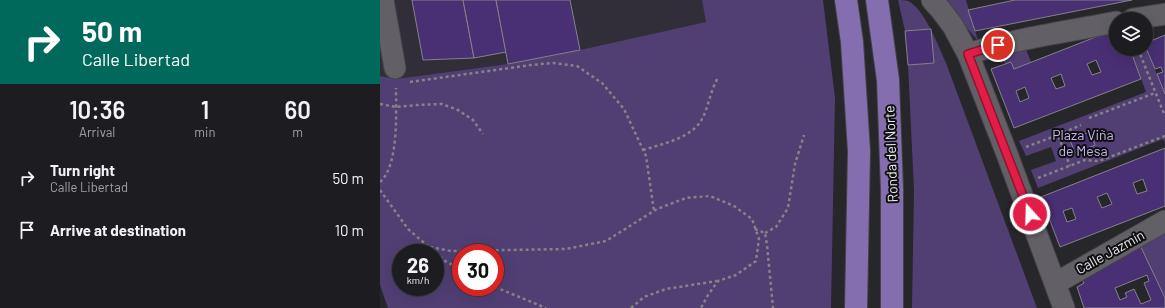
<!DOCTYPE html>
<meta charset="utf-8">
<style>
body{margin:0;font-family:Barlow,sans-serif;background:#252529;color:#f1f3f6;height:100vh;display:flex;flex-direction:column;font-size:15px;white-space:nowrap}
*{box-sizing:border-box;margin:0}
p{font-size:13px;color:#a0a1a5}
.icon{flex:none;width:22px;height:22px;fill:none;stroke:currentColor;stroke-width:2;stroke-linecap:round;stroke-linejoin:round}
.map{position:relative;flex:1;overflow:hidden}
.drawer{display:flex;flex-direction:column;background:#1d1c20;width:380px}
.drawer>*{flex:none}
.hud{background:#00695c;color:#fff;overflow:hidden}
.fabs{position:absolute;left:729px;top:12px;display:grid;gap:8px}
.fabs a{display:grid;place-items:center;width:44px;height:44px;border-radius:50%;background:#1d1c20;box-shadow:0 4px 16px #0002,0 0 0 1px #3b3a3e;font-size:20px}
.speed{position:absolute;left:12px;top:244px;display:flex;gap:8px;font-size:20px;font-weight:700;text-align:center}
.speed>*{display:grid;place-content:center;width:52px;height:52px;border-radius:50%;background:#1d1c20;box-shadow:0 4px 16px #0002,0 0 0 1px #3b3a3e;line-height:1}
.speed small{font-size:10px;font-weight:400}
.speed .limit{border:6px solid #d22;background:#fff;color:#111}
.pin{position:absolute;display:grid;place-items:center;width:34px;height:34px;color:#fff;margin:-17px;border:2px solid #fff;border-radius:50%;box-shadow:0 1px 4px #0007}
.me{position:absolute;width:44px;margin:-22px;rotate:340deg;stroke-linejoin:round;filter:drop-shadow(0 0 3px #0008)}
.turn{display:flex;align-items:center;gap:14px;height:84px;padding:0 16px;font-size:18px}
.turn .icon{width:52px;height:52px;stroke-width:2.5}
.turn b{display:block;font-size:28px;line-height:34px}
.eta{display:flex;justify-content:space-evenly;align-items:center;height:68px;text-align:center}
.eta b{font-size:24px;font-weight:600;line-height:28px}
ul{padding:0;list-style:none}
li{display:flex;align-items:center;gap:12px;height:52px;padding:0 16px}
li div{flex:1}
li b{display:block;font-size:15px}
li em{font-style:normal}
main{display:flex;flex:1;min-height:0}
.map>svg:first-child{display:block}
.built{fill:#312e39}
.green{fill:#513f74;fill-rule:evenodd}
.building{fill:#492f74;stroke:#848289;fill-rule:evenodd}
.lines{fill:none;stroke-linecap:round;stroke-linejoin:round}
.minor-casing{stroke:#444348;stroke-width:23}
.major-casing{stroke:#444348;stroke-width:24}
.path{stroke:#848388;stroke-width:2.5;stroke-dasharray:3 3;stroke-linecap:butt}
.minor{stroke:#626066;stroke-width:21}
.major{stroke:#856eaf;stroke-width:22}
.route-casing{stroke:#92132f;stroke-width:10}
.route{stroke:#e11d48;stroke-width:7}
.labels{text-anchor:middle;stroke-width:4;stroke-linejoin:round;paint-order:stroke}
.park-label{font-size:14px;fill:#c6b4f1;stroke:#100f12}
.street-label{font-size:14px;fill:#e9e8ec;stroke:#100f12}
</style>
<main>
<section class="drawer">
<div class="hud">
<div class="turn"><svg class="icon" aria-label="right" viewBox="0 0 24 24"><path d="M7 20v-9h11M14 6l5 5-5 5"/></svg><div><b>50 m</b>Calle Libertad</div></div>
</div>
<div class="eta">
<div><b>10:36</b><p>Arrival</p></div>
<div><b>1</b><p>min</p></div>
<div><b>60</b><p>m</p></div>
</div>
<ul>
<li><svg class="icon" aria-label="right" viewBox="0 0 24 24"><path d="M7 20v-9h11M14 6l5 5-5 5"/></svg><div><b>Turn right</b><p>Calle Libertad</p></div><em>50 m</em></li>
<li><svg class="icon" aria-label="arrive" viewBox="0 0 24 24"><path d="M6 21V4h12l-3 4 3 4H6"/></svg><div><b>Arrive at destination</b></div><em>10 m</em></li>
</ul>
</section>
<div class="map">
<svg width="785" height="308" viewBox="0 0 785 308">
<rect width="100%" height="100%" fill="#27262b"/>
<polygon class="built" points="0,0 322,0 327,22 200,50 128,64 16,79 0,76"/>
<g class="green">
<path d="M322,0H443L455,98L451,308H8L0,285V76L16,79L128,64L200,50L326,22ZM21,253H55V287H21ZM81,253H115V287H81Z"/>
<path d="M518,0C521,0 525,0 528,1C544,8 559,47 566,63L657,308H532L534,190L528,65L553,63L551,29L525,31Z"/>
<polygon points="563,0 586,0 598,41"/>
<polygon points="766,48 785,94 785,142 783,139 658,188 651,170 676,161 671,147 646,156 639,141 766,92 750,49 766,49"/>
<polygon points="646,49 651,62 634,69 625,64 621,53"/>
<polygon points="785,232 785,298 760,245"/>
</g>
<g class="building">
<polygon points="32,0 83,0 94,58 43,60"/>
<polygon points="83,0 116,0 126,52 94,58"/>
<polygon points="116,0 190,0 200,50 128,64"/>
<polygon points="635,0 752,0 595,31 588,10"/>
<polygon points="551,29 554,63 528,65 525,31"/>
<path d="M736,29V49H750L761,79L634,128L611,69L631,62L634,69ZM716,60L721,72L712,75L707,64ZM681,74L685,86L676,89L671,78ZM645,87L649,98L640,102L636,91Z"/>
<polygon points="785,35 785,94 777,74 783,72 781,67 775,69 766,48 766,43"/>
<polygon points="710,132 715,145 695,153 690,140"/>
<path d="M785,148V206L680,247L661,197ZM763,179L767,191L757,194L753,183ZM727,193L732,204L722,208L717,197ZM692,208L696,219L687,222L683,211Z"/>
<path d="M760,245L785,298V308H704L697,287L704,283L701,278ZM767,275L769,281L764,283L771,300L761,304L754,289L745,293L747,297L740,300L735,288Z"/>
</g>
<g class="lines">
<defs>
<g id="minor">
<polyline points="3,0 15,68"/>
<polyline points="552,0 561,10 573,26 588,54 627,154 684,308"/>
<polyline points="753,19 785,14"/>
<path d="M588,54C636,38 687,32 736,22"/>
<polyline points="676,283 785,221"/>
</g>
<g id="major">
<polyline points="466,0 472,42 479,151 476,308"/>
<polyline points="497,0 508,80 512,190 512,308"/>
</g>
</defs>
<use href="#minor" class="minor-casing"/>
<use href="#major" class="major-casing"/>
<g class="path">
<polyline points="758,49 785,116"/>
<polyline points="30,82 151,65 173,63 197,66 222,83 244,109 266,156 274,211"/>
<polyline points="0,104 16,107 37,105 62,104 78,110 93,120 103,134"/>
<polyline points="709,118 775,93"/>
<polyline points="678,135 701,125"/>
<polyline points="646,147 678,135 690,166"/>
<path d="M263,150C282,144 312,138 322,119C329,106 330,91 338,78"/>
<polyline points="658,178 705,160 719,161 785,136"/>
<path d="M0,182C19,166 16,111 16,88"/>
<polyline points="0,190 28,229 65,261 81,269"/>
<polyline points="375,229 385,233 387,245 393,308"/>
<polyline points="385,233 396,227 408,208 415,164 424,135"/>
<polyline points="50,247 71,251 186,249 226,241 277,209 306,198 330,196 354,206 372,219 379,239 376,261 356,275 338,281 328,295 321,308"/>
<polyline points="115,287 166,308"/>
<polyline points="251,308 264,297 286,289 337,281"/>
</g>
<use href="#minor" class="minor"/>
<use href="#major" class="major"/>
</g>
<g class="lines">
<defs>
<polyline id="route" points="618,45 588,54 650,214"/>
</defs>
<use href="#route" class="route-casing"/>
<use href="#route" class="route"/>
</g>
<g class="labels">
<g class="park-label">
<text x="703" y="140">Plaza Viña<tspan x="703" dy="16">de Mesa</tspan></text>
</g>
<g class="street-label">
<text transform="translate(511 154) rotate(-92)" y="5">Ronda del Norte</text>
<text transform="translate(730 252) rotate(-29)" y="5">Calle Jazmín</text>
</g>
</g>
</svg>
<div class="fabs">
<a><svg class="icon" aria-label="layers" viewBox="0 0 24 24"><path d="M12 4l9 5-9 5-9-5zM3 14l9 5 9-5"/></svg></a>
</div>
<div class="speed"><div>26<small>km/h</small></div><div class="limit">30</div></div>
<div class="pin" style="left:618px;top:45px;background:#d93025"><svg class="icon" aria-label="arrive" viewBox="0 0 24 24"><path d="M6 21V4h12l-3 4 3 4H6"/></svg></div>
<svg class="me" style="left:650px;top:214px" viewBox="-20 -20 40 40"><circle r="17" fill="#e11d48" stroke="#fff" stroke-width="3"/><path d="M0-11L8 9 0 5-8 9z" fill="#fff"/></svg>
</div>
</main>
